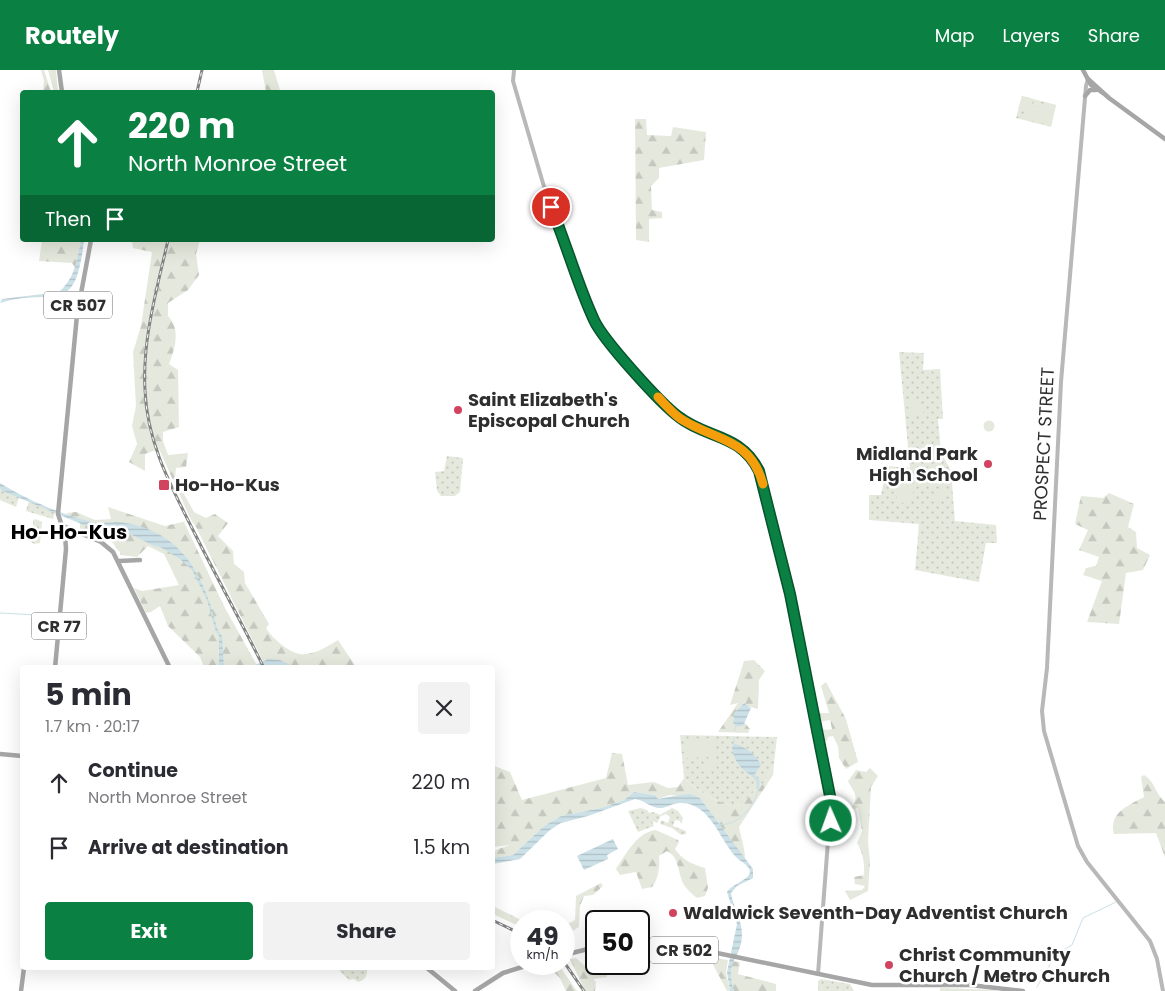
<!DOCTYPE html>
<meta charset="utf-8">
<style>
body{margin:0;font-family:Poppins,sans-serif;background:#f2f2f3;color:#2b2b33;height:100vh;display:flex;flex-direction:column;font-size:19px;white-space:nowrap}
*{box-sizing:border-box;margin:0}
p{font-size:16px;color:#7c7c81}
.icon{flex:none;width:28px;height:28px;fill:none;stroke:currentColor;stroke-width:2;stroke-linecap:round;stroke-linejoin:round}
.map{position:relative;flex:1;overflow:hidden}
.panel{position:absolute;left:20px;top:595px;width:475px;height:305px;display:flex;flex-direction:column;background:#fff;border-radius:5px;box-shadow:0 5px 20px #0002}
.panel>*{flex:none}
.banner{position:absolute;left:20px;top:20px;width:475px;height:152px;border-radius:5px;box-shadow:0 5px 20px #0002;background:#0b8043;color:#fff;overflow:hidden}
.speed{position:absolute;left:510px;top:840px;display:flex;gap:10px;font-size:25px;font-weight:700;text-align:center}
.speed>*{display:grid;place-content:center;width:65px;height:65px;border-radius:50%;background:#fff;box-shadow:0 5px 20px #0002;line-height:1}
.speed small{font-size:12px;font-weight:400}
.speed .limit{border:2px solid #111;border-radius:8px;background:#fff;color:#111}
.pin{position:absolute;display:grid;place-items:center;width:42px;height:42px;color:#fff;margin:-21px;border:2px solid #fff;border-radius:50%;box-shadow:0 1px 5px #0007}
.me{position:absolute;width:55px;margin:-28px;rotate:358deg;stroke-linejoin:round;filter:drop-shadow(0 0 4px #0008)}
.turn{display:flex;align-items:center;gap:18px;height:105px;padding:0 25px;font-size:22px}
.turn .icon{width:65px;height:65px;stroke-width:2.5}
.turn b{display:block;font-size:35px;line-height:42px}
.then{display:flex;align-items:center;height:48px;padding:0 25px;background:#0003;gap:10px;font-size:19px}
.round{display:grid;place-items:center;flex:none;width:52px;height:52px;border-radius:5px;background:#f2f2f3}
.head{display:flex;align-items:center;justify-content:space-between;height:85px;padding:0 25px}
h1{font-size:30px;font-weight:700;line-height:38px}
.action{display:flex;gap:10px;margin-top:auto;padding:10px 25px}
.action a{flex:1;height:58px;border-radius:5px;background:#0b8043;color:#fff;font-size:20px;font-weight:700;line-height:58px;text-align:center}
.action a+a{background:#f2f2f3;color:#2b2b33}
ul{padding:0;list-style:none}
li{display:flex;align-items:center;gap:15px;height:65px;padding:0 25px}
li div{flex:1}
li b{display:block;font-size:19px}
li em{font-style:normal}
header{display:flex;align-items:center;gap:30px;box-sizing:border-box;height:70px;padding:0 25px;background:#0b8043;color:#fff}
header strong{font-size:24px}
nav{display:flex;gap:28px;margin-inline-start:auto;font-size:18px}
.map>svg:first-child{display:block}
.green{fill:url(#green-dots)}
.forest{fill:url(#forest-firs)}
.pitch{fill:#e5e9dd}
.water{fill:url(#water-rules)}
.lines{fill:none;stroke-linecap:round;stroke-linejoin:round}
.stream{stroke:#cbe0e7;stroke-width:1}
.canal{stroke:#cbe0e7;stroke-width:3}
.secondary{stroke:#b8b8b8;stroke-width:4}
.primary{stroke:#a6a6a6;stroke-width:4.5}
.rail-casing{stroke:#838383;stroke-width:3}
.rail{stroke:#fff;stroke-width:1;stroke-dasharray:4;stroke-linecap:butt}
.route-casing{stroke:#07532c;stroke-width:12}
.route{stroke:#0b8043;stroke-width:9}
.slow{stroke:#f59e0b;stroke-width:9}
.poi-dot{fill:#d1435f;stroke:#fff;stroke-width:2}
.labels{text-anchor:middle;stroke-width:5;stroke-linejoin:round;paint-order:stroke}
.shield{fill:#fff;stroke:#6d6d6d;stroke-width:1}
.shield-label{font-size:16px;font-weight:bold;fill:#2e2e2e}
.poi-label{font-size:18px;font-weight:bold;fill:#2e2e2e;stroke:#fff;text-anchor:start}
.street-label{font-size:18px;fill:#2e2e2e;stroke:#fff}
.quarter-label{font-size:20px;font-weight:bold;fill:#000;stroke:#fff}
</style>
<header>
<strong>Routely</strong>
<nav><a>Map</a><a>Layers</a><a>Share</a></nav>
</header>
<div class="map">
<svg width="1165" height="921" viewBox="0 0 1165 921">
<defs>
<pattern id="green-dots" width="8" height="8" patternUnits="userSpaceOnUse" patternTransform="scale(1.25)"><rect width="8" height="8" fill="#e5e9dd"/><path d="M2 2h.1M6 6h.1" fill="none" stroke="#c5c8be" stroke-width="1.8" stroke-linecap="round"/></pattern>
<pattern id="forest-firs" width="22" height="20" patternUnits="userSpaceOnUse" patternTransform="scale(1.25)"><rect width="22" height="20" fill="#e5e9dd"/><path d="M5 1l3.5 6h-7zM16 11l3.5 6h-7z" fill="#c5c8be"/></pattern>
<pattern id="water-rules" width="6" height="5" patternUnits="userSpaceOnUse" patternTransform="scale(1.25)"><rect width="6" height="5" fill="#cbe0e7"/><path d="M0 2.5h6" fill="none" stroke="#afc0c6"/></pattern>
</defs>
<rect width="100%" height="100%" fill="#fff"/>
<g class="green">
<polygon points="1022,26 1056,35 1051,57 1016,48"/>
<polygon points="899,282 924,283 923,300 940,299 943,349 938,349 941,382 951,401 955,451 996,455 997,473 986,473 979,512 915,500 919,454 869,450 869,425 881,425 887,396 910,398"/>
<polygon points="447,386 463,388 460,422 455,426 441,426 437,421 435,402 444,401"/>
<polygon points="0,418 19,427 16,437 0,430"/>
<polygon points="29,431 55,442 53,449 26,441"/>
<polygon points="36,449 42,452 40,473 34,474 30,471 33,469 33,450"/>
<path d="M680,665L777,667L774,694L764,713L737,737C719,734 697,721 684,708Z"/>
<polygon points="641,738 647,740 649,743 654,742 660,745 672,738 678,741 683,748 681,754 680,751 675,750 673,756 686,761 686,764 681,765 672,758 660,754 661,750 668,753 670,747 666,744 661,746 657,753 652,751 654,756 638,762 628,741"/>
<path d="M337,898H367C368,904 365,911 358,912L354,909L349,910Z"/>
<polygon points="821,909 850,914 854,921 818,921 818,911"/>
<polygon points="940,918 995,920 996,921 940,921"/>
</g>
<g class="forest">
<polygon points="41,0 44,0 51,22 43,22 44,11"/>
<polygon points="48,0 56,0 58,22 54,22"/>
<polygon points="262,0 274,0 280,20 273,20 272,22 266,22"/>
<polygon points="635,49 646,49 647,65 671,66 673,57 706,62 704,90 659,98 659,108 651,116 652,140 662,142 662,148 649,149 649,172 636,170"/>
<polygon points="42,170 81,170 76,199 72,193 39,191"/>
<path d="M132,170H200L196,184L199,205L188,220L168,233V246C181,259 175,279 169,294L178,300L179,357L163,362V371L168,385L188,383L186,397L176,398L175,408L194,442L206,448L215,444L228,453L218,466L233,481L234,494L244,502L245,513L269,554L266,558C272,568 288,582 300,584C313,586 328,576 338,570L356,597H266L196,457L191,450L184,452L225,538L258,597H204L200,587L168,556L160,536L151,542L146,543L134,518L142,521L179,515L164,484L148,476L137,487L120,485V482L112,472L80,459V453L66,443L76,442L95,450L111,449L108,437L165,456L191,450L159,379L145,384V401L129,392L137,374L132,356L136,336L133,282L141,256L152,182L133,178Z"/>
<polygon points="1109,423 1134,434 1128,457 1136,462 1137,478 1150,485 1143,500 1126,503 1119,554 1087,552 1102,511 1083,505 1086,498 1096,496 1099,487 1079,480 1088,460 1075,454 1081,426 1103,428"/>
<polygon points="754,590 765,601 759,610 758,639 747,636 745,633 748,628 735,643 733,650 738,657 743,656 744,652 750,659 748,663 718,662 738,633 730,635 744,591"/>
<polygon points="826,612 846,649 858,692 846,699 839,688 838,676 833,666 828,667 827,671 821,670 819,658 827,660 832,659 830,650 818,652 815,643 829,643 821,616"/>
<path d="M612,683L622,684L628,715L654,712L668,718L678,717L684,708C697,721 719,734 737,737L764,713L774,694L773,705L739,757C741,768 745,778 745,789L700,728L670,725L658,729L655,725L634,722L624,730L601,738L561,746L544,756L513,785L493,788V781L510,775L493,777L492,695L510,702L522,730L606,708Z"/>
<path d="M870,698L878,706L871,717L868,771L870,792L868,821L850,830L845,821L862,820L865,816L855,814L854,807L864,805C865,796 863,781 857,773L862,761L858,738L835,744L834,735L844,732L853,736C859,724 853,722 848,711L856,700L866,702Z"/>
<path d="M1144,705C1155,711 1155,724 1165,732V787L1156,763L1114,764C1108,743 1129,735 1144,727L1141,707Z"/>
<path d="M656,760L678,770L679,772L675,779C682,790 694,795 705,798L708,818L705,826L697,828C692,824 686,819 683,813C678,802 679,787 667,781L659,786C660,796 659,808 652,817L642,819L636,802L620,805L616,799C626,784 637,762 656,760Z"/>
<polygon points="601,813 603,816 593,825 584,826 580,836 579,857 571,862 568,877 564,878 564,856 575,850 576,826"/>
<polygon points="493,836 523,851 521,857 493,844"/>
<polygon points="709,887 728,890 726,902 730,921 727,921"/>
<polygon points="576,888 587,898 596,892 596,894 614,894 607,897 607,907 593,909 596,912 595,921 585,921 570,889"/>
<polygon points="731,891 740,892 738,904 776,914 776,921 734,921 729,907"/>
<polygon points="552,894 557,894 560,897 577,921 566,921 560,908 551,899"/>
</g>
<g class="pitch">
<polygon points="1022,26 1033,29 1032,35 1042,38 1044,32 1056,35 1051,55 1026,49 1028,41 1018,39"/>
<polygon points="914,329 923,335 923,344 909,345 908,331"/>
<circle cx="989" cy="356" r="5.5"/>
<polygon points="931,396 937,399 938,405 933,410 924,409 925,399"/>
<polygon points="897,416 913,417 913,423 908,431 902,433 897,431"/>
<circle cx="941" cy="425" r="6"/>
<polygon points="714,668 717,701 705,700 704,694 709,687 686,688 685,669"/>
</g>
<g class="water">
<path d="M81,170H84C75,250 55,216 0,233L2,229L59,222C75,208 77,190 81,170Z"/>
<path d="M0,413C27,430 61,444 91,452C103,455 114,450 126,453C184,463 205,508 218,561L222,566L224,597H219V565L216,562L207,530L192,500L180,489L160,477L154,476L116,457L86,456L3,421L0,418Z"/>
<polygon points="269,589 280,590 295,597 250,597"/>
<polygon points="749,628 745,634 751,638 743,656 738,657 733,653 734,643"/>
<path d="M734,674C744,675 757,686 761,695L753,707C741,699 733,691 732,676Z"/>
<path d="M634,722L655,725L658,729L680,725L690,724L700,728L753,799V808L737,816L731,823C733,837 742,850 742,865C741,891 724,889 734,921H730L727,902L737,854L727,822C732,814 749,810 750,802C750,795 739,791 735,786C719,768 710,734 682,733C674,732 667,738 660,738C651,738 644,730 635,729L588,746L561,753L550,760L520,789L493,794L492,788L513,785L544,756L561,746L601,738L624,730Z"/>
<polygon points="613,769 618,779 607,785 608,789 584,800 577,786"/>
</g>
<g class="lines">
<g class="stream">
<polyline points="0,543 56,546"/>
<polyline points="734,661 736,656"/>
<polyline points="734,667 734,674"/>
<path d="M719,754C737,758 757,734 758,718"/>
<polyline points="1037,917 1056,884 1072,875 1083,848 1116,832"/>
</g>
<polyline class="canal" points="754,706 758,711 758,718"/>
<g class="secondary">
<polyline points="514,0 513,11 545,120 594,252 632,298 678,347 739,377 753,391 761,407 790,524 831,731 818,904"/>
<polyline points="1088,9 1086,16 1061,312 1047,598 1042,641 1044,661 1078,776 1087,792 1150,871 1157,889 1163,921"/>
</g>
<g class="primary">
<polyline points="59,0 62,22"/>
<polyline points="1083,0 1091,15 1103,23"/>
<polyline points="1088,9 1109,28 1165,69"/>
<polyline points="1085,26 1090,20 1096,20"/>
<polyline points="61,455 101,472 113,482 170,598"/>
<polyline points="119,491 140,490"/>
<polyline points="55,598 66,479 65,465 58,444 77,245 91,170"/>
<polyline points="0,684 22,686"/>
<polyline points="639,877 717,883 872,915 970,915 1023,921"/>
<polyline points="564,885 596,877"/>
<polyline points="427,898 455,921"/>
<polyline points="21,921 24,898"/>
<polyline points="475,921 503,903 532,894"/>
</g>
<defs>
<g id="rail">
<polyline points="197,22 202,0"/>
<path d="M168,170C157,219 142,270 145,320C147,374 172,418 196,466C218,510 242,553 264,598"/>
<polyline points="492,850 521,864"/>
<polyline points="564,892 584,921"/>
</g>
</defs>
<use href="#rail" class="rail-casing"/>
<use href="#rail" class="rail"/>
</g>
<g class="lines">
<defs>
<path id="route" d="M551,137C566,173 578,216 594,250C603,270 661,334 679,347C707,369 740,363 759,401L790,524L831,731V751"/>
</defs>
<use href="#route" class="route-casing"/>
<use href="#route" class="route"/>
<path class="slow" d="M658,327C665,334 672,343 681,349C715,371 750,367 763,414"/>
</g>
<g class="poi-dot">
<circle cx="458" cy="340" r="5"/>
<circle cx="988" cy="394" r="5"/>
<rect x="158" y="409" width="12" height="12" rx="2.5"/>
<circle cx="673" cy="843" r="5"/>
<circle cx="889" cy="895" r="5"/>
</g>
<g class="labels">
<g class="shield">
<rect x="44" y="221.5" width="68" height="27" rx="4"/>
<rect x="31.5" y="542.5" width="55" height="27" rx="4"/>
<rect x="650" y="866.5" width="68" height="27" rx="4"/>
</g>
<g class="shield-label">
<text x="78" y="241">CR 507</text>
<text x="59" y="562">CR 77</text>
<text x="684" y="886">CR 502</text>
</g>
<g class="poi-label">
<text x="468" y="336">Saint Elizabeth's<tspan x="468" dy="21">Episcopal Church</tspan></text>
<text x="978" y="390" text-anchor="end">Midland Park<tspan x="978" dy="21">High School</tspan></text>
<text x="175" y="421">Ho-Ho-Kus</text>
<text x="683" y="849">Waldwick Seventh-Day Adventist Church</text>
<text x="899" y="891">Christ Community<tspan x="899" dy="21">Church / Metro Church</tspan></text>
</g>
<g class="street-label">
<text transform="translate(1044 374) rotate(-87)" y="6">PROSPECT STREET</text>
</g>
<g class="quarter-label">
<text x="69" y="469">Ho-Ho-Kus</text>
</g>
</g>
</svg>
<div class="speed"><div>49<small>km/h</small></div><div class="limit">50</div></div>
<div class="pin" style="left:551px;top:137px;background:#d93025"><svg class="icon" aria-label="arrive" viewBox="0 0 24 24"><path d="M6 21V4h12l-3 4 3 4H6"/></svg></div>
<svg class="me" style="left:831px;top:751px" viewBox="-20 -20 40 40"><circle r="17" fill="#0b8043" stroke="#fff" stroke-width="3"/><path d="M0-11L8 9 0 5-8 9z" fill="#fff"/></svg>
<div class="banner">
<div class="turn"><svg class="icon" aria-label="ahead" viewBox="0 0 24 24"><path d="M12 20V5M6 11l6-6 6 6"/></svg><div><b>220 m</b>North Monroe Street</div></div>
<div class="then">Then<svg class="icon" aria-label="arrive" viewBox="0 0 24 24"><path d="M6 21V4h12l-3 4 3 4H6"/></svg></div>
</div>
<section class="panel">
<div class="head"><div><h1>5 min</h1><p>1.7 km · 20:17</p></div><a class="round"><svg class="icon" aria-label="close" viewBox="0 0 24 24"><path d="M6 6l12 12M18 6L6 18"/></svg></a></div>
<ul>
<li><svg class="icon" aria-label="ahead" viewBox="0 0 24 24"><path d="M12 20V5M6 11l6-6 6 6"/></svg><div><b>Continue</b><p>North Monroe Street</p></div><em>220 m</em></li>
<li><svg class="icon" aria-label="arrive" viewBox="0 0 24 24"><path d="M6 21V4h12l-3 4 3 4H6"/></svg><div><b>Arrive at destination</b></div><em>1.5 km</em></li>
</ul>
<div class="action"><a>Exit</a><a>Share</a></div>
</section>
</div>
